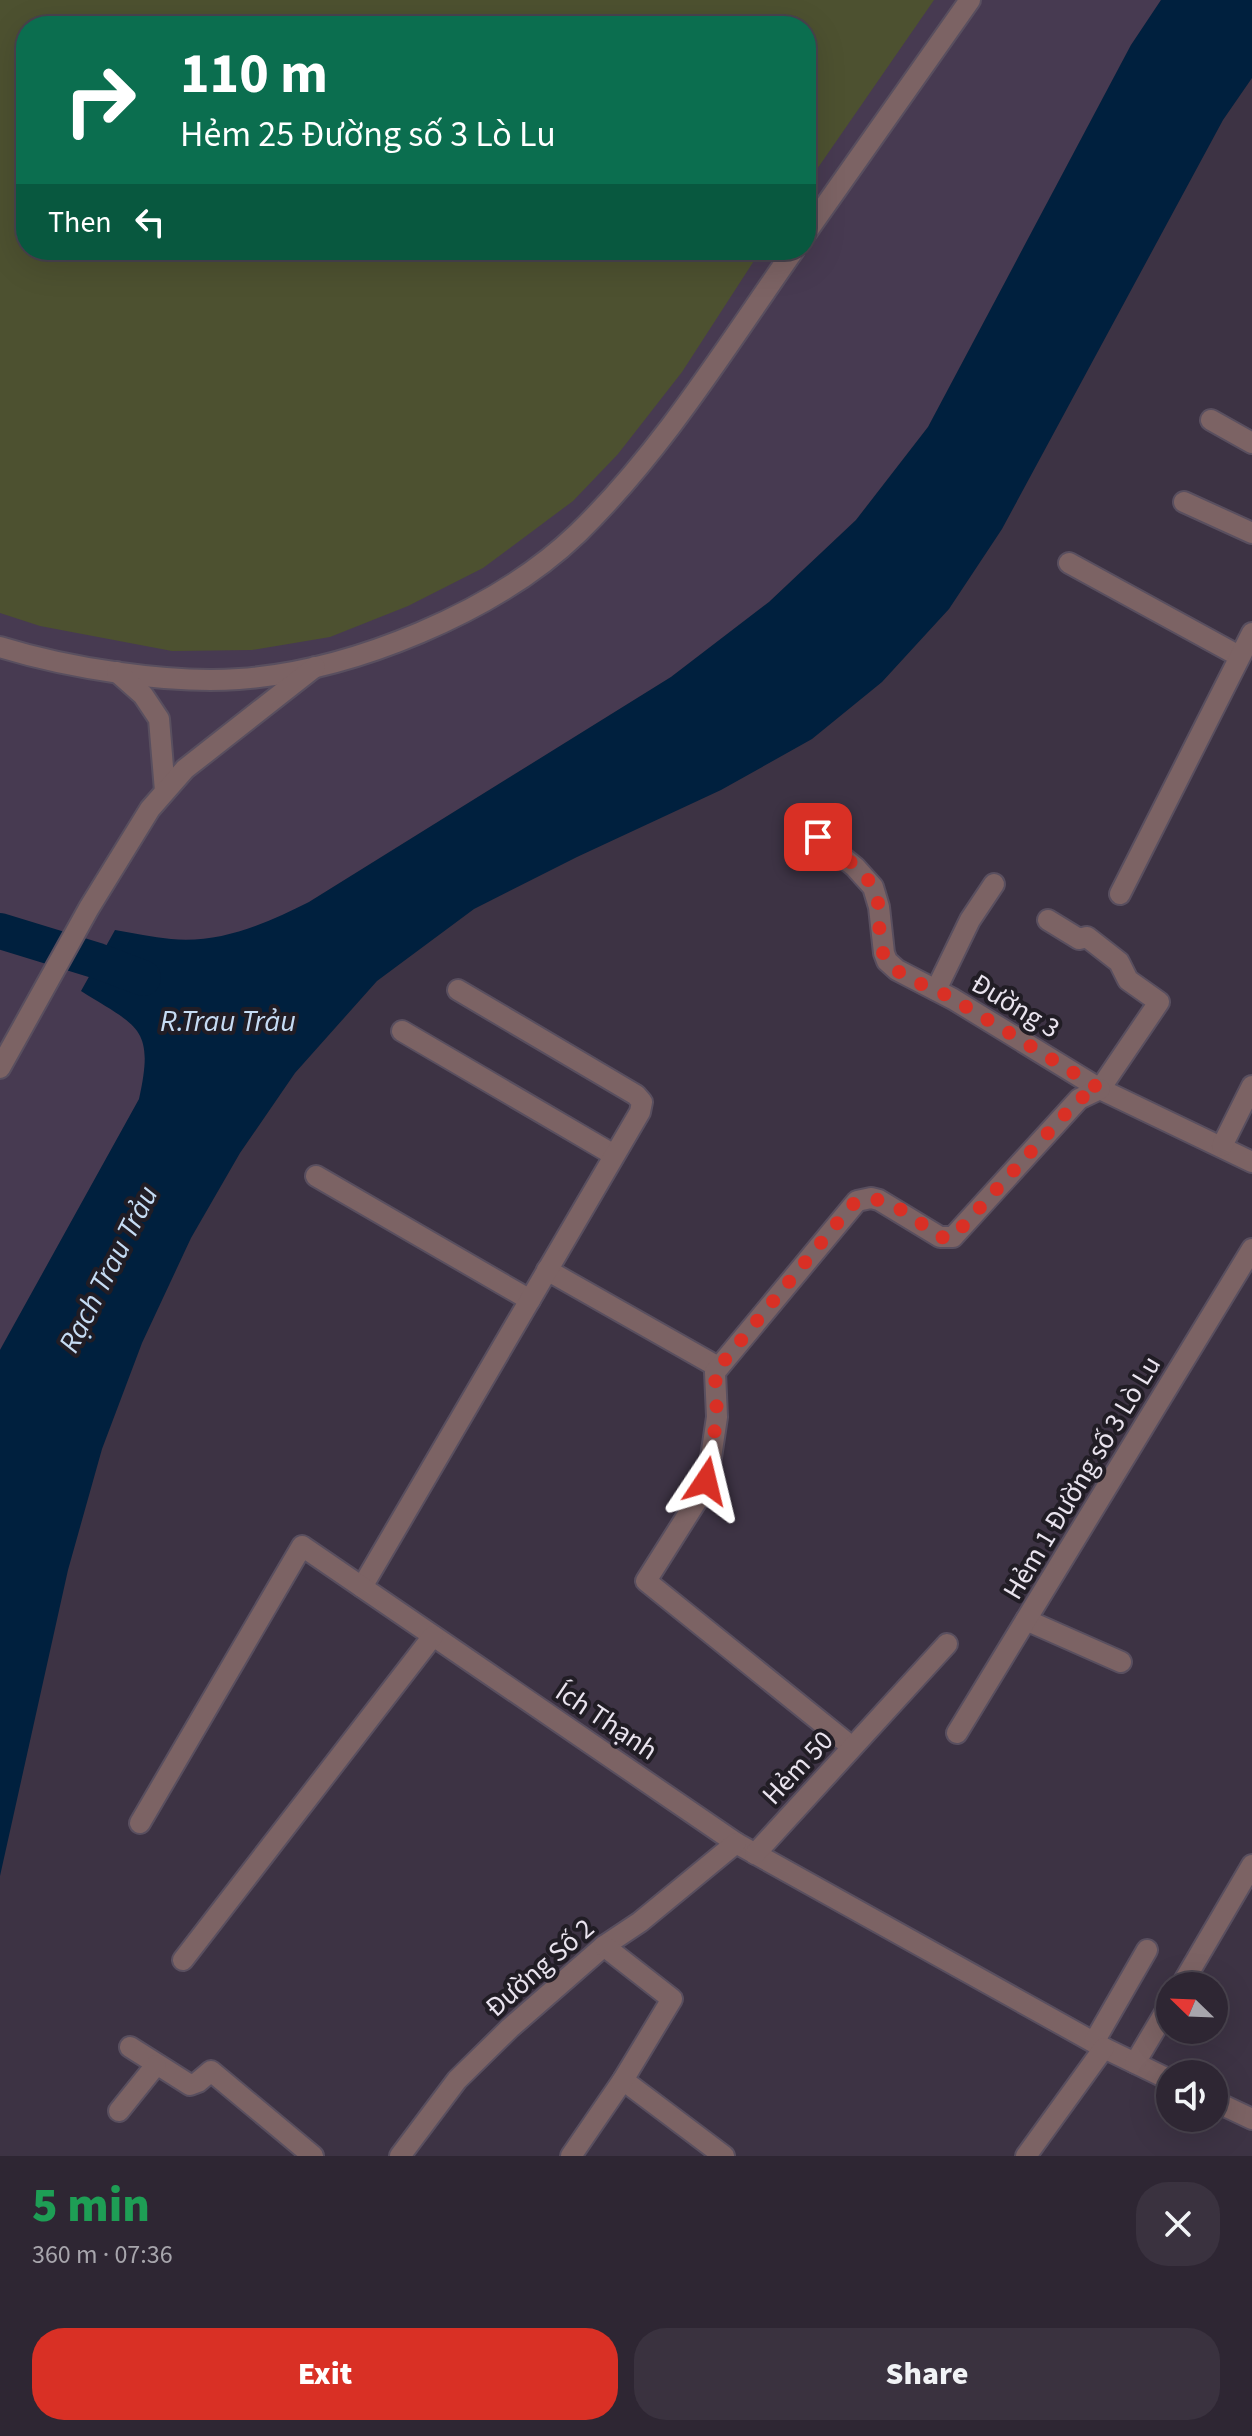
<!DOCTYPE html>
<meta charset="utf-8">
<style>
body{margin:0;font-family:"Source Sans 3",sans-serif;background:#3a323f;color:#f1f3f6;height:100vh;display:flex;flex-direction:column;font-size:30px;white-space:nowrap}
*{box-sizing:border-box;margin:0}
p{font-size:26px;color:#a7a5ac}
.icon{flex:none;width:44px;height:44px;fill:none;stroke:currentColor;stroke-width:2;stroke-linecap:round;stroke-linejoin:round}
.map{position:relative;height:2156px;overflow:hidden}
.side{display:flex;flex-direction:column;background:#2e2633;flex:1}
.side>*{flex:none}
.guide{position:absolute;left:16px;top:16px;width:800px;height:244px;border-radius:32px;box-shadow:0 8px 32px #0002,0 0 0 2px #49434e;background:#0b6e4f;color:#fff;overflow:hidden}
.needle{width:52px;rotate:293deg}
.fabs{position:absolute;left:1156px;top:1972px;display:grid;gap:16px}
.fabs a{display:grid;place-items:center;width:72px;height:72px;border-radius:50%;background:#2e2633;box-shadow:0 8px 32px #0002,0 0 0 2px #49434e;font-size:40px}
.pin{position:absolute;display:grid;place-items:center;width:68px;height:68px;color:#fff;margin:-34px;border-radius:16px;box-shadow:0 4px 12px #0006}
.me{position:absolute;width:88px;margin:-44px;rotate:10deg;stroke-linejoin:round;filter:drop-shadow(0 0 6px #0008)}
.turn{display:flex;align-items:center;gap:28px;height:168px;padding:0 32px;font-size:36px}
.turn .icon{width:104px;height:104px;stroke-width:2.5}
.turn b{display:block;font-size:56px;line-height:68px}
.then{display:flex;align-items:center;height:76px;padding:0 32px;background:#0003;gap:16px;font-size:30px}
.round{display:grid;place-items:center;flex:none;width:84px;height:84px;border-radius:32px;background:#3a323f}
.summary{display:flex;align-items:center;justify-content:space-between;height:136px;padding:0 32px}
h1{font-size:48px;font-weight:800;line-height:60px;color:#1e9e55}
.button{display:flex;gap:16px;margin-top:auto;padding:16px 32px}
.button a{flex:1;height:92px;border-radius:32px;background:#d93025;color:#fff;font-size:32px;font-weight:800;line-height:92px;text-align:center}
.button a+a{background:#3a323f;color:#f1f3f6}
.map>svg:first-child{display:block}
.built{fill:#473a51;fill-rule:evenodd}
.green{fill:#4d5130}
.water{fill:#00203e}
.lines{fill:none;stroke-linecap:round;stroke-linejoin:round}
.river{stroke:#00203e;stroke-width:36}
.minor-casing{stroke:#594f5f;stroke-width:24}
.minor{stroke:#7c6364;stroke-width:20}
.route{stroke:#d93025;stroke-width:14;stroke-dasharray:0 25.2}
.labels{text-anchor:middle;stroke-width:8;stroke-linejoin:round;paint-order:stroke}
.street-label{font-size:28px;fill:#e9e3ee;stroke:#211d25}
.water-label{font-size:30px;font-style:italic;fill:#c5dbf3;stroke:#211d25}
</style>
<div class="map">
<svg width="1252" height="2156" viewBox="0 0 1252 2156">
<rect width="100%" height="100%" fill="#3d3344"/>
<path class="built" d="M0,0H1161L1131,45L928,427L856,520L769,602L671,677L309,902L139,1100L0,1350ZM26,26H806V250H26Z"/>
<polygon class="green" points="0,0 934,0 806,185 806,26 26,26 26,250 761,250 682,372 618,454 573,501 483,568 408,606 330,637 252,650 172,651 40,626 0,613"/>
<path class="water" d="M1161,0H1252V78L1223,120L1002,529L949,609L882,682L812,739L721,790L577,857L474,909L377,981L295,1073L240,1153L191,1238L142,1343L102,1449L68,1570L0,1876V1350L139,1099C155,1027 138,1027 81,991L115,930C134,933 152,937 171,939C220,944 267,923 309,902L671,677L769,602L856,520L928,427L1131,45Z"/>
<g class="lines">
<polyline class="river" points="0,931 98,961 143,978"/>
<defs>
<g id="minor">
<polyline points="806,233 970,0"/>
<polyline points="1211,420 1252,443"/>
<polyline points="1184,502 1252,533"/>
<polyline points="1069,563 1239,656"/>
<path d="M0,647C68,668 168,684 239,679C352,671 496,612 578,533C663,450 726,347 794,250"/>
<polyline points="117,672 143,695 159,719 165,791"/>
<polyline points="799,822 855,867 873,887 879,907 884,953 887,961 897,970 953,999 1100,1089 1252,1162"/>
<polyline points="1120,894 1252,633"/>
<polyline points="1048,920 1079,939 1087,937 1119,962 1128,980 1159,1002 1100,1089"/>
<polyline points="936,990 970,920 994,884"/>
<polyline points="402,1031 614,1155"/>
<polyline points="0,1068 89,908 150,809 185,769 315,667"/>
<polyline points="1222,1146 1252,1086"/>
<polyline points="316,1176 530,1300"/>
<polyline points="547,1270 718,1367"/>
<polyline points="362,1587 640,1112 642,1102 636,1095 458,990"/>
<polyline points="1026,1620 1121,1662"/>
<polyline points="957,1733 1252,1249"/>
<polyline points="852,1747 646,1581 701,1494 709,1471 717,1417 715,1372 857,1201 871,1198 879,1200 940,1237 953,1237 1079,1099 1100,1089"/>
<polyline points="140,1823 302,1546 736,1843 1104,2048 1170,2080"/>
<polyline points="755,1854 947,1644"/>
<polyline points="183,1960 433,1636"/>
<polyline points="1181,1986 1252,1865"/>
<polyline points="1094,2042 1147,1950"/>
<polyline points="130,2047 190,2085 198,2082 211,2071 313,2156"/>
<polyline points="1135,2063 1170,2004"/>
<polyline points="623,2080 724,2156"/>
<polyline points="1214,2101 1252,2119"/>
<polyline points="119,2111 156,2065"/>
<polyline points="400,2156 457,2080 510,2028 604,1946 640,1922 736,1843"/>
<polyline points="571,2156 623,2080 672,1999 604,1946"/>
<polyline points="1026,2156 1104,2048"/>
</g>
</defs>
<use href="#minor" class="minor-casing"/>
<use href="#minor" class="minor"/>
</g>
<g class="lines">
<path class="route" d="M706,1481L717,1417L715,1372L852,1205C877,1185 915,1220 936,1234L944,1238L953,1237L1079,1099L1100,1089C1051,1059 1002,1028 953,999C933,987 905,981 889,963C873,945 884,913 875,892C866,869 836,852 818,837"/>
</g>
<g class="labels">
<g class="street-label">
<text transform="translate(1016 1005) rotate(31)" y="10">Đường 3</text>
<text transform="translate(1081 1477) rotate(-59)" y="10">Hẻm 1 Đường số 3 Lò Lu</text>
<text transform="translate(607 1720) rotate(34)" y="10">Ích Thạnh</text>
<text transform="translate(797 1767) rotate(-47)" y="10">Hẻm 50</text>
<text transform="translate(539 1967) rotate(-41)" y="10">Đường Số 2</text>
</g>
<g class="water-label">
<text x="228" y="1031">R.Trau Trảu</text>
<text transform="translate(108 1269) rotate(-63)" y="10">Rạch Trau Trảu</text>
</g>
</g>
</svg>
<div class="fabs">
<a><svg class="needle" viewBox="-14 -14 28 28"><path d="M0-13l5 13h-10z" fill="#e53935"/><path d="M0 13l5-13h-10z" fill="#a7a5ac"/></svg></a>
<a><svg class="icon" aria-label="sound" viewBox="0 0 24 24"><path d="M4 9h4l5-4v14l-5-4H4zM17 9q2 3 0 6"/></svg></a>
</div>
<div class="pin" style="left:818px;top:837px;background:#d93025"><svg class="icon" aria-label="arrive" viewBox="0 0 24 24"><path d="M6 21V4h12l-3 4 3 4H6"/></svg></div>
<svg class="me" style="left:706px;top:1481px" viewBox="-20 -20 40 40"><path d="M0-17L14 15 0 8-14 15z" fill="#d93025" stroke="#fff" stroke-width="4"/></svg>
<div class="guide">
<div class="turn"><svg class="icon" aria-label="right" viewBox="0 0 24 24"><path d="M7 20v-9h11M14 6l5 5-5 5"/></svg><div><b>110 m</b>Hẻm 25 Đường số 3 Lò Lu</div></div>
<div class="then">Then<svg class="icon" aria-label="left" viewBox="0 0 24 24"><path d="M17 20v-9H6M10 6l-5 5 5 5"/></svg></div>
</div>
</div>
<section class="side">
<div class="summary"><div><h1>5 min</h1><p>360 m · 07:36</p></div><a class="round"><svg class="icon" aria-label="close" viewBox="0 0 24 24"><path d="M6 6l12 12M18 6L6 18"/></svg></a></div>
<div class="button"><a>Exit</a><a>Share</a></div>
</section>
